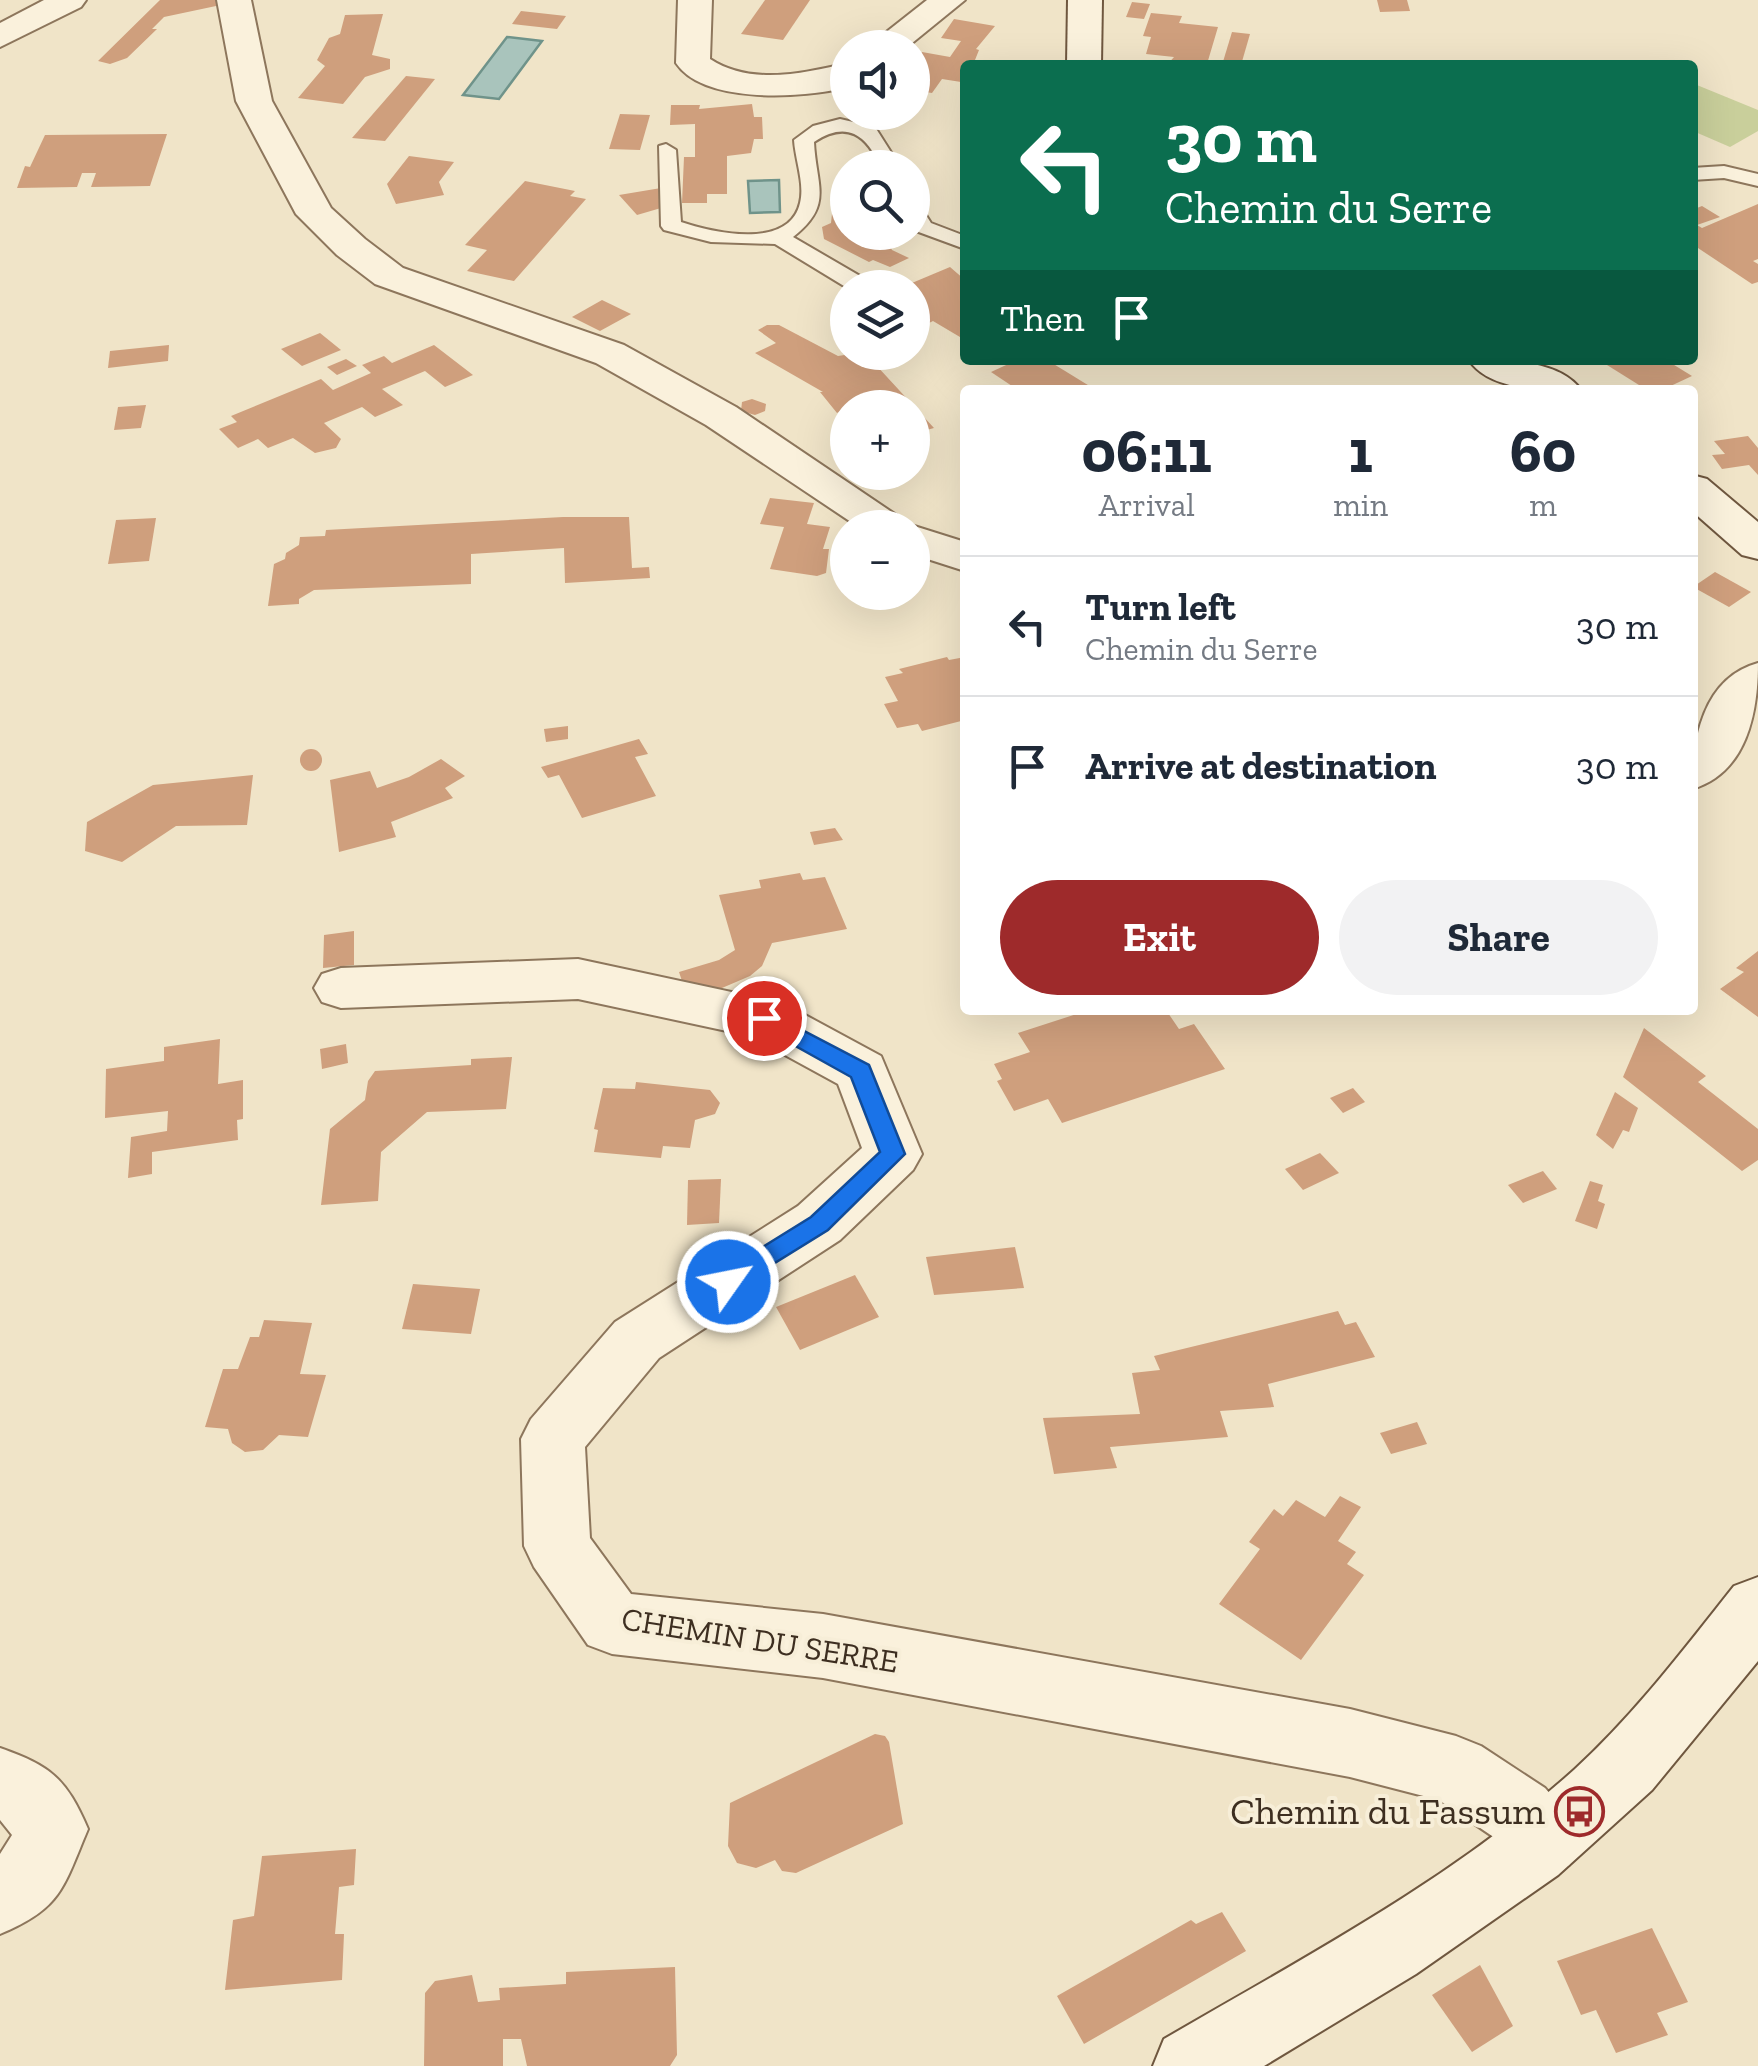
<!DOCTYPE html>
<meta charset="utf-8">
<style>
body{margin:0;font-family:"Zilla Slab",serif;background:#f2f2f3;color:#1f2937;height:100vh;display:flex;flex-direction:column;font-size:38px;white-space:nowrap}
*{box-sizing:border-box;margin:0}
p{font-size:32px;color:#747a83}
.icon{flex:none;width:55px;height:55px;fill:none;stroke:currentColor;stroke-width:2;stroke-linecap:round;stroke-linejoin:round}
.map{position:relative;flex:1;overflow:hidden}
.drawer{position:absolute;left:960px;top:385px;width:738px;height:630px;display:flex;flex-direction:column;background:#fff;border-radius:10px;box-shadow:0 10px 40px #0002}
.drawer>*{flex:none}
.hud{position:absolute;left:960px;top:60px;width:738px;height:305px;border-radius:10px;box-shadow:0 10px 40px #0002;background:#0b6e4f;color:#fff;overflow:hidden}
.buttons{position:absolute;left:830px;top:30px;display:grid;gap:20px}
.buttons a{display:grid;place-items:center;width:100px;height:100px;border-radius:50%;background:#fff;box-shadow:0 10px 40px #0002;font-size:50px}
.pin{position:absolute;display:grid;place-items:center;width:85px;height:85px;color:#fff;margin:-42px;border:5px solid #fff;border-radius:50%;box-shadow:0 2px 10px #0007}
.me{position:absolute;width:110px;margin:-55px;rotate:57deg;stroke-linejoin:round;filter:drop-shadow(0 0 8px #0008)}
.turn{display:flex;align-items:center;gap:35px;height:210px;padding:0 40px;font-size:45px}
.turn .icon{width:130px;height:130px;stroke-width:2.5}
.turn b{display:block;font-size:70px;line-height:85px}
.then{display:flex;align-items:center;height:95px;padding:0 40px;background:#0003;gap:20px;font-size:38px}
.eta{display:flex;justify-content:space-evenly;align-items:center;height:170px;text-align:center}
.eta b{font-size:60px;font-weight:800;line-height:70px}
.button{display:flex;gap:20px;margin-top:auto;padding:20px 40px}
.button a{flex:1;height:115px;border-radius:60px;background:#9e2a2b;color:#fff;font-size:40px;font-weight:800;line-height:115px;text-align:center}
.button a+a{background:#f2f2f3;color:#1f2937}
ul{padding:0;list-style:none}
li{display:flex;align-items:center;gap:30px;height:140px;padding:0 40px;border-top:2px solid #e0e1e3}
li div{flex:1}
li b{display:block;font-size:38px}
li em{font-style:normal}
.map>svg:first-child{display:block}
.green{fill:#c9cf9b}
.water{fill:#a9c4bc;stroke:#6f938a;stroke-width:2.5}
.building{fill:#cf9f7d}
.lines{fill:none;stroke-linecap:round;stroke-linejoin:round}
.lane-casing{stroke:#8d765c;stroke-width:4}
.street-casing{stroke:#8d765c;stroke-width:4}
.secondary-casing{stroke:#6f573f;stroke-width:4}
.lane{fill:#faf1dc;fill-rule:evenodd}
.street{fill:#faf1dc;fill-rule:evenodd}
.secondary{fill:#faf1dc;fill-rule:evenodd}
.route{fill:#1a73e8;stroke:#114b97;stroke-width:2.5}
.labels{text-anchor:middle;stroke-width:8;stroke-linejoin:round;paint-order:stroke}
.street-label{font-size:32px;fill:#3d2e20;stroke:#f7eed8}
.near-poi-label{font-size:38px;fill:#3d2e20;stroke:#f7eed8;text-anchor:end}
</style>
<div class="map">
<svg width="1758" height="2066" viewBox="0 0 1758 2066">
<rect width="100%" height="100%" fill="#f0e4c8"/>
<polygon class="green" points="1692,83 1758,110 1758,131 1730,147 1693,131"/>
<g class="water">
<polygon points="507,37 542,41 499,99 463,95"/>
<polygon points="779,180 780,212 750,213 748,181"/>
</g>
<g class="building">
<polygon points="160,0 216,0 216,6 164,17 152,29 157,29 127,58 110,64 98,61"/>
<polygon points="765,0 810,0 783,40 741,34"/>
<polygon points="1377,0 1407,0 1410,11 1380,12"/>
<polygon points="1132,2 1150,4 1144,19 1126,17"/>
<polygon points="521,11 566,16 557,29 512,24"/>
<polygon points="1151,13 1182,16 1179,23 1218,27 1207,64 1167,65 1174,57 1146,54 1151,37 1143,36"/>
<polygon points="383,14 372,55 390,59 390,69 365,77 343,104 298,98 325,66 317,60 329,38 340,34 345,15"/>
<polygon points="954,19 995,26 976,49 979,50 973,65 965,65 961,82 942,79 932,93 912,90 912,64 922,52 950,57 961,41 941,38"/>
<polygon points="1232,32 1250,34 1241,65 1222,65"/>
<polygon points="406,76 435,79 385,141 352,138"/>
<polygon points="752,104 754,117 762,117 763,139 754,139 751,153 727,156 727,194 707,194 707,203 682,203 684,157 695,157 695,124 670,125 671,105 700,105 699,109"/>
<polygon points="620,114 650,115 640,150 609,149"/>
<polygon points="167,134 150,186 91,187 96,173 82,173 77,187 17,188 25,166 30,167 45,135"/>
<polygon points="409,156 454,162 439,182 444,195 396,204 387,184"/>
<polygon points="525,181 575,191 570,196 586,199 514,281 467,271 487,250 465,245"/>
<polygon points="842,183 848,183 848,232 883,232 892,250 909,258 890,267 873,260 869,262 824,239 822,227 831,223 834,195 844,195"/>
<polygon points="661,188 661,208 637,215 619,195"/>
<polygon points="1758,204 1758,259 1753,261 1758,264 1758,282 1752,284 1692,244 1692,227 1697,225 1692,223 1692,210 1702,206 1720,217 1697,225 1702,228"/>
<polygon points="950,267 965,280 965,340 933,321 923,326 912,318 920,313 912,307 912,288 900,288"/>
<polygon points="602,300 631,314 600,331 572,317"/>
<polygon points="767,325 779,325 838,356 864,352 934,428 912,434 912,408 848,408 848,412 845,409 837,413 820,392 823,392 755,353 776,343 758,330"/>
<polygon points="320,333 341,350 302,366 281,349"/>
<polygon points="169,345 168,361 108,368 110,351"/>
<polygon points="434,345 473,375 445,387 425,371 382,389 403,405 375,417 362,407 324,423 341,439 336,448 315,453 293,438 268,448 258,439 238,448 219,429 237,422 231,416 321,379 333,390 371,373 362,365 384,356 392,363"/>
<polygon points="346,359 357,366 337,375 327,367"/>
<polygon points="1017,360 1052,363 1096,390 1018,390 991,372"/>
<polygon points="1599,360 1666,360 1692,376 1662,390 1647,390"/>
<polygon points="752,399 766,404 765,411 755,415 741,411 742,402"/>
<polygon points="146,405 141,428 114,430 118,407"/>
<polygon points="1748,436 1758,448 1758,475 1749,465 1722,469 1712,455 1725,454 1714,441"/>
<polygon points="770,498 814,503 807,524 830,527 823,549 829,549 826,573 817,576 770,569 784,527 760,524"/>
<polygon points="563,517 629,517 632,568 649,567 650,578 565,583 564,548 471,554 471,584 314,590 299,599 299,604 268,606 274,564 285,559 286,553 299,545 300,537 325,536 326,530"/>
<polygon points="156,518 149,561 108,564 116,520"/>
<polygon points="1715,572 1751,592 1729,607 1693,587"/>
<polygon points="947,657 949,660 965,657 965,720 922,731 918,724 897,728 884,704 898,701 885,677 903,673 899,669"/>
<polygon points="568,726 568,739 546,742 544,729"/>
<polygon points="639,739 648,754 635,757 656,796 582,818 559,775 548,778 541,767"/>
<circle cx="311" cy="760" r="11"/>
<polygon points="441,759 465,776 445,788 453,798 391,822 396,837 339,852 330,780 370,771 377,788 409,777"/>
<polygon points="253,775 247,825 176,826 122,862 85,851 87,822 153,785"/>
<polygon points="835,828 843,840 814,845 810,832"/>
<polygon points="800,873 803,880 825,877 847,929 772,943 762,966 750,976 722,988 687,996 679,972 719,960 735,950 719,895 761,888 759,880"/>
<polygon points="354,931 354,965 323,968 324,935"/>
<polygon points="1758,951 1758,1017 1720,989 1744,972 1736,968"/>
<polygon points="1089,1010 1166,1010 1179,1029 1194,1024 1225,1069 1062,1123 1048,1099 1014,1111 997,1081 1002,1079 994,1064 1030,1052 1018,1033"/>
<polygon points="1644,1028 1706,1076 1698,1082 1758,1129 1758,1160 1742,1171 1623,1077"/>
<polygon points="220,1039 218,1084 243,1080 243,1119 237,1120 238,1140 152,1152 152,1174 128,1178 131,1137 167,1131 168,1111 105,1118 106,1069 164,1061 164,1047"/>
<polygon points="346,1044 348,1063 322,1069 320,1049"/>
<polygon points="512,1057 506,1109 427,1112 381,1152 378,1201 321,1205 330,1129 365,1100 368,1081 375,1071 471,1065 471,1059"/>
<polygon points="636,1082 710,1090 720,1103 715,1114 695,1120 690,1148 663,1146 661,1158 594,1152 598,1130 594,1129 603,1088 635,1089"/>
<polygon points="1353,1088 1365,1102 1343,1113 1330,1098"/>
<polygon points="1615,1092 1638,1108 1629,1132 1623,1130 1613,1149 1596,1135"/>
<polygon points="1320,1153 1339,1173 1303,1190 1285,1169"/>
<polygon points="1543,1171 1557,1189 1523,1203 1508,1185"/>
<polygon points="721,1179 719,1223 687,1225 688,1180"/>
<polygon points="1590,1181 1603,1185 1598,1201 1605,1204 1597,1229 1575,1221"/>
<polygon points="1015,1247 1024,1288 934,1295 926,1257"/>
<polygon points="855,1275 879,1317 800,1350 776,1307"/>
<polygon points="413,1284 480,1289 471,1334 402,1329"/>
<polygon points="1338,1311 1345,1325 1356,1322 1375,1357 1268,1384 1274,1407 1220,1411 1228,1437 1110,1447 1117,1468 1054,1474 1043,1418 1140,1414 1132,1373 1160,1370 1154,1356"/>
<polygon points="264,1320 312,1323 300,1374 326,1375 308,1437 279,1435 263,1450 245,1452 232,1443 228,1429 205,1427 223,1369 238,1369 250,1337 259,1337"/>
<polygon points="1417,1422 1427,1444 1391,1454 1380,1433"/>
<polygon points="1340,1496 1361,1507 1338,1541 1356,1552 1347,1564 1364,1575 1301,1660 1219,1604 1260,1549 1249,1542 1274,1509 1283,1516 1296,1500 1325,1517"/>
<polygon points="875,1734 885,1736 889,1742 903,1824 796,1873 782,1871 775,1860 756,1868 737,1863 728,1846 730,1803"/>
<polygon points="356,1849 354,1885 339,1887 335,1934 344,1934 342,1980 225,1990 233,1920 254,1916 262,1856"/>
<polygon points="1222,1912 1246,1951 1084,2044 1057,1996 1191,1920 1196,1924"/>
<polygon points="1652,1928 1688,2002 1657,2013 1668,2035 1616,2053 1596,2010 1581,2015 1557,1961"/>
<polygon points="1480,1965 1513,2026 1472,2052 1432,1995"/>
<polygon points="675,1967 677,2055 670,2066 527,2066 521,2039 503,2039 503,2066 424,2066 425,1993 435,1981 472,1975 478,2002 500,2000 499,1988 566,1984 566,1972"/>
</g>
<g class="lines">
<defs>
<g id="lane">
<path d="M840,119L875,127L901,168H881C867,135 847,120 814,142C816,186 834,205 793,237L860,276L863,281L860,286H844L775,244L711,242L664,230L661,226L659,146L666,144L676,150L681,222C714,233 789,250 800,203C805,184 795,159 794,140L813,126Z"/>
<polygon points="1724,166 1758,174 1758,186 1724,178 1692,180 1692,168"/>
<polygon points="912,202 919,204 931,223 965,236 965,249 916,231"/>
</g>
<g id="street">
<polygon points="44,0 86,0 81,7 0,47 0,23"/>
<polygon points="217,0 251,0 272,101 331,208 365,239 403,268 624,345 736,407 911,525 965,542 965,571 912,554 912,528 860,528 706,425 596,363 375,284 337,255 296,214 236,101"/>
<path d="M678,0H712L710,59C751,86 805,73 848,63V87C805,98 704,105 676,63Z"/>
<polygon points="927,0 965,0 906,48 866,48"/>
<path d="M1758,663C1758,712 1747,773 1692,789C1692,740 1703,678 1758,663Z"/>
<polygon points="578,959 783,1003 881,1056 922,1154 913,1170 840,1240 659,1358 585,1447 590,1538 631,1594 823,1614 1350,1709 1456,1736 1481,1746 1545,1788 1569,1815 1580,1840 1569,1865 1544,1876 1519,1865 1495,1838 1439,1800 1350,1777 823,1678 612,1654 588,1645 534,1567 524,1546 521,1439 531,1419 615,1322 798,1206 862,1148 838,1084 750,1036 578,999 341,1008 322,1002 314,988 322,974 341,968"/>
<path d="M0,1748C51,1766 66,1778 88,1829C63,1888 62,1908 0,1934V1854L12,1835L0,1820Z"/>
</g>
<g id="secondary">
<polygon points="1068,0 1102,0 1101,65 1067,65"/>
<path d="M1469,360C1503,360 1559,359 1581,390C1547,390 1490,392 1469,360Z"/>
<polygon points="1692,475 1707,479 1758,522 1758,559 1742,555 1692,511"/>
<path d="M1758,1577V1661L1652,1790L1558,1875L1416,1974L1264,2066H1153L1164,2039C1305,1957 1453,1879 1575,1769C1635,1714 1684,1649 1734,1586Z"/>
</g>
</defs>
<use href="#lane" class="lane-casing"/>
<use href="#street" class="street-casing"/>
<use href="#secondary" class="secondary-casing"/>
<use href="#lane" class="lane"/>
<use href="#street" class="street"/>
<use href="#secondary" class="secondary"/>
</g>
<polygon class="route" points="764,1010 869,1065 905,1154 828,1230 728,1292 719,1289 716,1282 719,1274 811,1217 880,1152 851,1077 756,1024 752,1018 756,1012"/>
<defs>
<symbol id="bus-ring" viewBox="-11 -11 22 22"><circle r="9.5" fill="#f7eed8" stroke="#9e2a2b" stroke-width="1.5"/><path d="M-5-6H5V4H4V6H2V4H-2V6H-4V4H-5ZM-3.5-4V0h7V-4ZM-3.5 1.2v1.5H-2V1.2ZM2 1.2v1.5H3.5V1.2Z" fill="#9e2a2b"/></symbol>
</defs>
<g fill-rule="evenodd">
<use href="#bus-ring" x="1552" y="1784" width="55" height="55"/>
</g>
<g class="labels">
<g class="street-label">
<text transform="translate(760 1640) rotate(9)" y="11">CHEMIN DU SERRE</text>
</g>
<g class="near-poi-label">
<text x="1545" y="1824">Chemin du Fassum</text>
</g>
</g>
</svg>
<div class="buttons">
<a><svg class="icon" aria-label="sound" viewBox="0 0 24 24"><path d="M4 9h4l5-4v14l-5-4H4zM17 9q2 3 0 6"/></svg></a>
<a><svg class="icon" aria-label="search" viewBox="0 0 24 24"><circle cx="10" cy="10" r="6"/><path d="M15 15l6 6"/></svg></a>
<a><svg class="icon" aria-label="layers" viewBox="0 0 24 24"><path d="M12 4l9 5-9 5-9-5zM3 14l9 5 9-5"/></svg></a>
<a>+</a>
<a>−</a>
</div>
<div class="pin" style="left:764px;top:1018px;background:#d93025"><svg class="icon" aria-label="arrive" viewBox="0 0 24 24"><path d="M6 21V4h12l-3 4 3 4H6"/></svg></div>
<svg class="me" style="left:728px;top:1282px" viewBox="-20 -20 40 40"><circle r="17" fill="#1a73e8" stroke="#fff" stroke-width="3"/><path d="M0-11L8 9 0 5-8 9z" fill="#fff"/></svg>
<div class="hud">
<div class="turn"><svg class="icon" aria-label="left" viewBox="0 0 24 24"><path d="M17 20v-9H6M10 6l-5 5 5 5"/></svg><div><b>30 m</b>Chemin du Serre</div></div>
<div class="then">Then<svg class="icon" aria-label="arrive" viewBox="0 0 24 24"><path d="M6 21V4h12l-3 4 3 4H6"/></svg></div>
</div>
<section class="drawer">
<div class="eta">
<div><b>06:11</b><p>Arrival</p></div>
<div><b>1</b><p>min</p></div>
<div><b>60</b><p>m</p></div>
</div>
<ul>
<li><svg class="icon" aria-label="left" viewBox="0 0 24 24"><path d="M17 20v-9H6M10 6l-5 5 5 5"/></svg><div><b>Turn left</b><p>Chemin du Serre</p></div><em>30 m</em></li>
<li><svg class="icon" aria-label="arrive" viewBox="0 0 24 24"><path d="M6 21V4h12l-3 4 3 4H6"/></svg><div><b>Arrive at destination</b></div><em>30 m</em></li>
</ul>
<div class="button"><a>Exit</a><a>Share</a></div>
</section>
</div>
